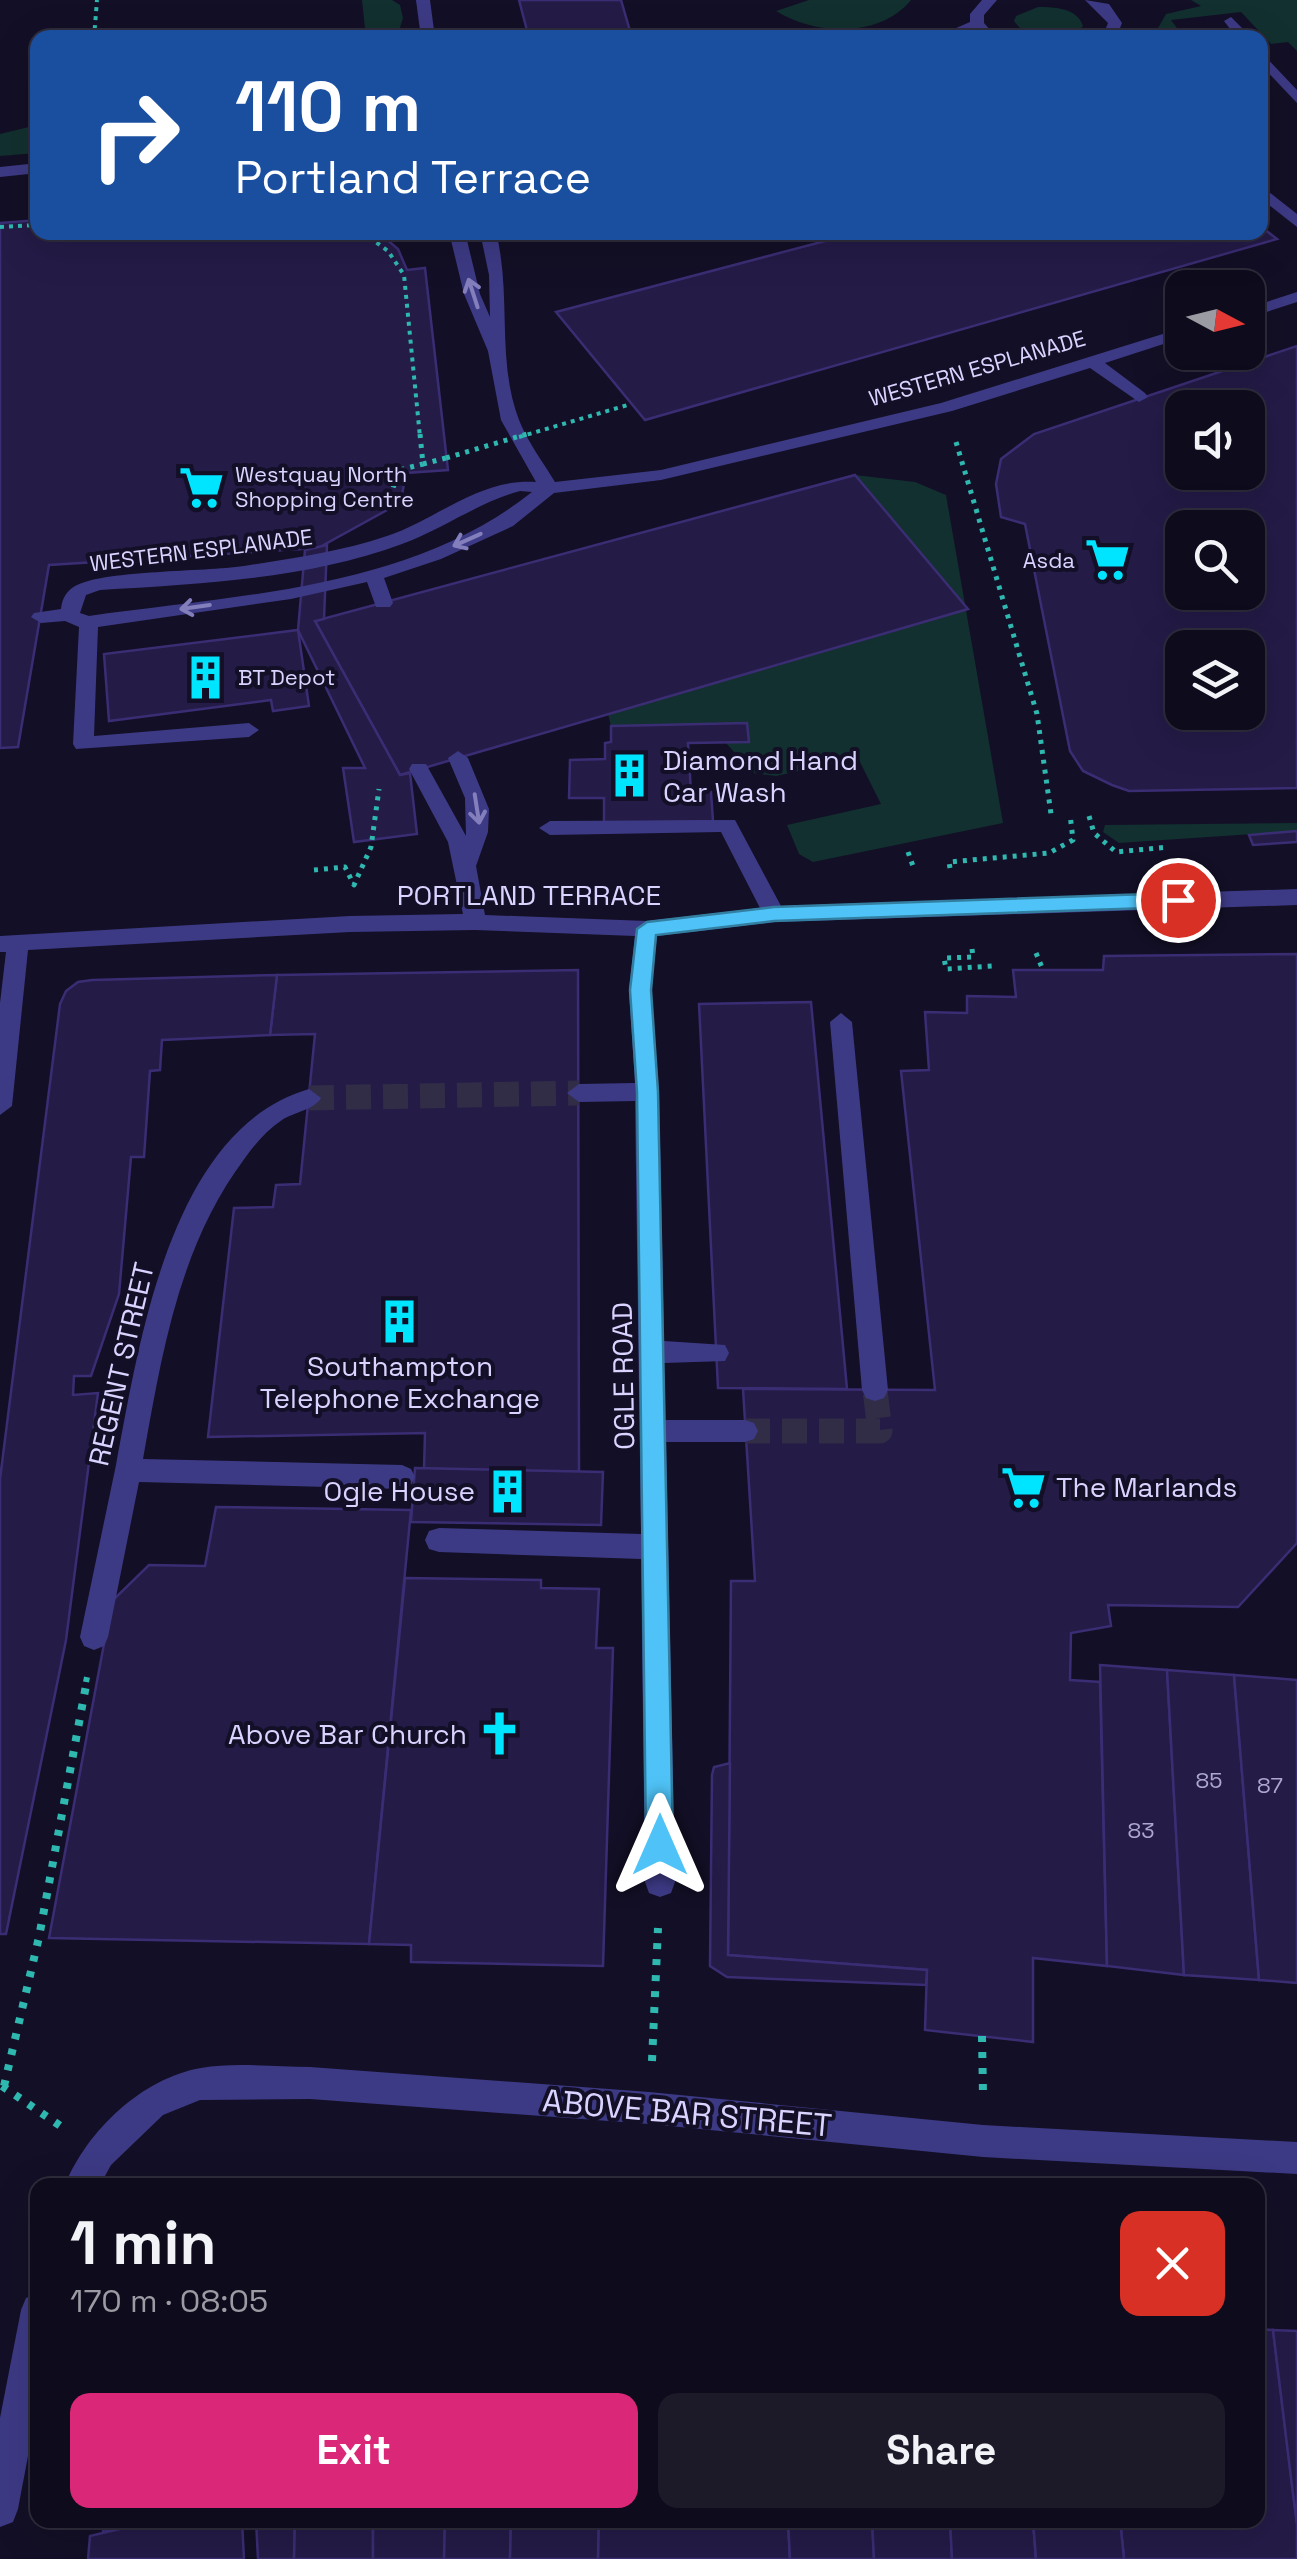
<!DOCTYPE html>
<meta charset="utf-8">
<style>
body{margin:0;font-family:"Space Grotesk",sans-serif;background:#1c1929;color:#f1f3f6;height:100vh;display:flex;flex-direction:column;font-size:38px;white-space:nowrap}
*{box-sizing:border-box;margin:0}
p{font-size:32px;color:#9b9ba3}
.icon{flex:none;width:55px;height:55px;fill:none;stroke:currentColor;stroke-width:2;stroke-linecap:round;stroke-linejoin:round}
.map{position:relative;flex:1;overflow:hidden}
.drawer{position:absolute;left:30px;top:2178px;width:1235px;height:350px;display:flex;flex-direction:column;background:#0e0b1c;border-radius:20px;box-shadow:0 10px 40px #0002,0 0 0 2px #2e2b3b}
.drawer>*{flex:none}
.guide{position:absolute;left:30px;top:30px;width:1238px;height:210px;border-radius:20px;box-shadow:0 10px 40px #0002,0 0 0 2px #2e2b3b;background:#1a4fa0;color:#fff;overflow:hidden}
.needle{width:65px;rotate:97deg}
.fabs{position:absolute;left:1165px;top:270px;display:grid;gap:20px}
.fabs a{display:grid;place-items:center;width:100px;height:100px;border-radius:20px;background:#0e0b1c;box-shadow:0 10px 40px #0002,0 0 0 2px #2e2b3b;font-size:50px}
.pin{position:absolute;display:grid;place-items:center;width:85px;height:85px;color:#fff;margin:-42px;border:5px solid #fff;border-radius:50%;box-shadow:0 2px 10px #0007}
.me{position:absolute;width:110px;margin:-55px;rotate:0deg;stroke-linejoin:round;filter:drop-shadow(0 0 8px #0008)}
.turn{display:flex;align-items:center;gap:35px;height:210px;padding:0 40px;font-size:45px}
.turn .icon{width:130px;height:130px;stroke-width:2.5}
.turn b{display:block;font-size:70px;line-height:85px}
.round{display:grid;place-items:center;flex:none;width:105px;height:105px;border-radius:20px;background:#1c1929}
.summary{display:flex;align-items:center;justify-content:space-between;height:170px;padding:0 40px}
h1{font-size:60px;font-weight:700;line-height:75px}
.button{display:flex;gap:20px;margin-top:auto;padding:20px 40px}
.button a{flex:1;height:115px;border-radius:20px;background:#db2777;color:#fff;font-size:40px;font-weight:700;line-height:115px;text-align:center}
.button a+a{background:#1c1929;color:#f1f3f6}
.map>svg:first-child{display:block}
.green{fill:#12302f}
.building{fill:#241b47;stroke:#3b2d73;stroke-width:2.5;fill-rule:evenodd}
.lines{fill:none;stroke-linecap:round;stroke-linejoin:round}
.minor-tunnel{stroke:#312d47;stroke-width:25;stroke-dasharray:25 12;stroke-linecap:butt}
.path-far3{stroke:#2fb8b0;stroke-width:4;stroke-dasharray:4 5;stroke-linecap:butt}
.path-far2{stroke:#2fb8b0;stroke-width:5;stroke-dasharray:4 6;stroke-linecap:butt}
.path-far1{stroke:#2fb8b0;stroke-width:6;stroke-dasharray:5 8;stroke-linecap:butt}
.path{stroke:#2fb8b0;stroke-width:8;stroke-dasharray:6 10;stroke-linecap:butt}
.minor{fill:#3d3a85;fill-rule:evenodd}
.path-bridge-far1{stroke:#2fb8b0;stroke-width:4;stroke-dasharray:4 5;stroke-linecap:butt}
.path-bridge{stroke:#2fb8b0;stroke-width:5;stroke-dasharray:4 6;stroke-linecap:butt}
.oneway{stroke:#837fbc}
.route{fill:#4fc3f7;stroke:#337fa1;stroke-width:2.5}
.labels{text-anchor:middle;stroke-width:8;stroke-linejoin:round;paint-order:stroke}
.far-street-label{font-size:22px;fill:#d9d4ff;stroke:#130f26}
.far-poi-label{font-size:22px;fill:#d9d4ff;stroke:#130f26;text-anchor:start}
.number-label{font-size:22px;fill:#aca6d1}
.poi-label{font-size:28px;fill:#d9d4ff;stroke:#130f26;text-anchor:start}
.street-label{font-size:28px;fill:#d9d4ff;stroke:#130f26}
.near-street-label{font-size:32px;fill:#d9d4ff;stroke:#130f26}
</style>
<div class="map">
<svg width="1297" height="2559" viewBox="0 0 1297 2559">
<rect width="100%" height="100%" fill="#130f26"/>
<g class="green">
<polygon points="362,0 392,0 400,5 403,18 397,37 366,37"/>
<path d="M809,0H911C879,39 814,35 776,11Z"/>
<polygon points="1191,0 1297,0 1297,51 1288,42 1271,44 1241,12 1171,20 1182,35 1153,37 1166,14 1201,6"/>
<path d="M1038,7C1055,7 1077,8 1083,26C1067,45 1028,42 1014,21L1016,16Z"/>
<polygon points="37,125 37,153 0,156 0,134"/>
<polygon points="855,475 915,482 946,495 1003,823 813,862 799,854 787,825 881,804 858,758 776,776 753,773 726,743 749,742 747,723 611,726 608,714 967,609"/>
<polygon points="1297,823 1297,831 1119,843 1103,832 1105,825"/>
</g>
<g class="building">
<polygon points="519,0 621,0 632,38 529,38"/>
<polygon points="38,220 38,232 378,232 398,249 407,270 425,268 448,470 406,473 402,495 387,510 318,548 49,565 18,747 0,748 0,223"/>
<polygon points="1260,226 1277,239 645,420 556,312 859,232 1260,232"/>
<path d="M1297,346V788L1129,791L1112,785L1083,771L1070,751L1025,524L1001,517L996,484L1001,459L1034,434ZM1182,408H1248V472H1182ZM1182,528H1248V592H1182ZM1182,648H1248V712H1182Z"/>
<polygon points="855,475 968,609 400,775 315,621"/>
<polygon points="327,545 324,619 315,621 400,775 410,773 417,834 354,842 343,768 365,768 298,630 305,550"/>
<polygon points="298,630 309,706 273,711 271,700 109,721 104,654"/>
<polygon points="747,723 749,742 688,743 691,792 711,792 713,821 604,823 604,798 569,798 570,760 605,759 605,743 611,742 611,726"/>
<polygon points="1297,831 1297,842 1253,845 1249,835"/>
<polygon points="1297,954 1297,1543 1238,1607 1108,1605 1111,1626 1071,1633 1070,1680 1100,1682 1107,1966 1033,1958 1033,2042 925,2030 927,1970 728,1955 731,1581 755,1581 743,1389 935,1390 901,1071 929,1070 925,1012 967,1013 967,996 1016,997 1013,970 1103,970 1104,956"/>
<polygon points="578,970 579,1472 424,1469 425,1433 208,1437 234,1208 273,1207 276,1185 300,1184 315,1034 270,1035 277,975"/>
<polygon points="277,975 270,1035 162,1040 160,1070 150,1071 144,1157 131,1157 119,1294 91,1376 74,1376 73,1395 98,1393 66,1640 6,1934 0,1934 0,1479 60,1004 66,991 78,982 92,980"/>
<polygon points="811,1002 847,1389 718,1388 699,1004"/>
<polygon points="415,1468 603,1472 601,1525 411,1522"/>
<polygon points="216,1507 411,1510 369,1944 49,1938 112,1601 149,1565 205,1566"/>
<polygon points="405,1578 541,1580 541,1588 599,1589 596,1648 613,1648 603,1966 411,1962 411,1945 369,1944"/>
<polygon points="1100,1665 1167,1670 1184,1975 1107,1966"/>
<polygon points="1167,1670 1234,1675 1259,1980 1184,1975"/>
<polygon points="1234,1675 1297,1680 1297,1983 1259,1980"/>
<polygon points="730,1763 728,1955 927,1970 926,1985 727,1977 710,1966 712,1775 714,1767"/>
<polygon points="1258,2329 1273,2330 1297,2524 1297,2559 1124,2559 1120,2520 1258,2520"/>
<polygon points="1273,2330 1297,2331 1297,2524 1292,2486"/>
<polygon points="105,2520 157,2520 103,2532"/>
<polygon points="157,2520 242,2520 244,2559 88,2559 90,2536"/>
<polygon points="256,2520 295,2520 294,2559 258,2559"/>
<polygon points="295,2520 373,2520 373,2559 294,2559"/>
<polygon points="373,2520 445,2520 444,2559 373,2559"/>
<polygon points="445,2520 511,2520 510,2559 444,2559"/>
<polygon points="511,2520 599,2520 598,2559 510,2559"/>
<polygon points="599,2520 788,2520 790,2559 598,2559"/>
<polygon points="788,2520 872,2520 874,2559 790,2559"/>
<polygon points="788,2520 872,2520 874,2559 790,2559"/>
<polygon points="872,2520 950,2520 952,2559 874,2559"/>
<polygon points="950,2520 1033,2520 1036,2559 952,2559"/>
<polygon points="1033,2520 1120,2520 1124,2559 1036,2559"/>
<polygon points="1033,2520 1120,2520 1124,2559 1036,2559"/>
</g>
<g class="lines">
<g class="minor-tunnel">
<polyline points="309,1098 579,1093"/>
<polyline points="745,1431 880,1431 875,1390"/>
</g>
<g class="path-far3">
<polyline points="94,38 97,0"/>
<polyline points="0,227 38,225"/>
<polyline points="362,232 388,251 404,275 420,437"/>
</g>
<g class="path-far2">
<polyline points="420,434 423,464 446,458"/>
<polyline points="956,442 1037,714 1051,814"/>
<polyline points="390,497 399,470 423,464"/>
<polyline points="1089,816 1094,833 1116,852 1169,847"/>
<polyline points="908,852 914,869"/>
<polyline points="950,868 949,862 1049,853 1073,840 1070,814"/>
<polyline points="314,870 345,867 354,885 371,847 379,789"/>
<polyline points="972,949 973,957 944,958 946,969 992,966"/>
<polyline points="1036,953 1043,970"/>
</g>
<polyline class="path-far1" points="86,1682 87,1677"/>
<g class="path">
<polyline points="982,2036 983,2094"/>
<polyline points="652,2061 658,1928"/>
<polyline points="2,2086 62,2127"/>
<polyline points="4,2086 39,1937 87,1680"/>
</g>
<g class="minor">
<polygon points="416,0 430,0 435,38 421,38"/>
<polygon points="982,0 997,0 984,15 984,23 997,38 982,38 975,30 954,38 933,38 970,22 970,14"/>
<polygon points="1085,0 1109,4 1122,23 1116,38 1102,38 1108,23"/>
<polygon points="1231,17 1252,38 1237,38 1224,21"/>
<polygon points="1260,51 1297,90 1297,103 1260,64"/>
<polygon points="38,163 38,173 0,177 0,167"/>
<polygon points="1260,185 1297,214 1297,227 1260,198"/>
<path d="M449,232H465L480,294L490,317L489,275L480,232H496C512,295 496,360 519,420C527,441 543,462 555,482L661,470L941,403L1182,328V338L1105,363L1145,393L1148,397L1139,402L1090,368L952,411L661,480L554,493L513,526L441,559L384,578L393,603L390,607H376L367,582L291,599L98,627L94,736L249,723L259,730L249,737L76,749L73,744L79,627L65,621L41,623L31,617L34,613L61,609C62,598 67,590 77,585C109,570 202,572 244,566C293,558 340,552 387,536C438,519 479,478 536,482L501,420L488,351L464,294ZM520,491L532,492C410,589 238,595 89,616L80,613L86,595L100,590C201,584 307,579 402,544C443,529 477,503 520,491Z"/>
<polygon points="1297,292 1297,302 1248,318 1248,308"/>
<polygon points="458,751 468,758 489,809 488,832 476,866 485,915 647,921 760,908 721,832 550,835 539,828 550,821 735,820 781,906 1297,889 1297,905 774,922 657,936 651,990 659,1092 664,1341 725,1345 729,1353 725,1361 664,1363 665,1420 745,1420 754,1423 758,1431 754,1439 745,1442 666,1442 675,1882 671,1893 660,1897 649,1893 645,1882 641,1559 439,1552 429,1549 425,1540 429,1531 439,1528 641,1534 635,1101 579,1102 567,1093 579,1084 635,1083 629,990 635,936 475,930 350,932 28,950 12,1106 0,1115 0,1003 6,952 0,952 0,936 350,916 463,914 448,842 409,769 412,764 426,764 466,836 465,798 448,758"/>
<polygon points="841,1013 852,1022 888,1390 884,1398 875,1401 866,1398 862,1390 830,1022"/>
<path d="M309,1089L321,1098C314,1110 294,1112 282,1120C267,1130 255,1144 245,1158C179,1246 162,1353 143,1459L402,1465L411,1469L415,1477L411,1485L402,1489L139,1482L108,1637L104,1646L94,1650L84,1646L80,1637C92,1580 104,1522 116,1465C139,1344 170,1129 309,1089Z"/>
<path d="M310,2067L649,2092L983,2125L1297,2142V2174L983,2157L649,2124L310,2099L200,2100L163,2115L111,2165L100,2185H65C87,2131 142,2078 201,2068C235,2062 275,2067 310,2067Z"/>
<polygon points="38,2293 38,2403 18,2509 13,2522 0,2527 0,2418 21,2310 26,2298"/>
</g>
<polyline class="path-bridge-far1" points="519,437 631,404"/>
<polyline class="path-bridge" points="446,458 527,434"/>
</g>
<defs><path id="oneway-shaft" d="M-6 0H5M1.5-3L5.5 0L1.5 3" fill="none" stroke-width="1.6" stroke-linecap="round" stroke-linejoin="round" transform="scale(2.5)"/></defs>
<g class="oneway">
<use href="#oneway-shaft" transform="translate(473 293) rotate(-108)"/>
<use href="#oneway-shaft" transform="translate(467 540) rotate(156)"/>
<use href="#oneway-shaft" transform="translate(195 607) rotate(172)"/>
<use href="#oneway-shaft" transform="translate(477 809) rotate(81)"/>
</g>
<polygon class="route" points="1178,893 1187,900 1178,907 774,921 656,935 651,990 658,1092 673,1845 669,1854 660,1858 650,1854 646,1845 637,1092 630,990 637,929 647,922 774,907"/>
<defs>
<symbol id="supermarket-bare" viewBox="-9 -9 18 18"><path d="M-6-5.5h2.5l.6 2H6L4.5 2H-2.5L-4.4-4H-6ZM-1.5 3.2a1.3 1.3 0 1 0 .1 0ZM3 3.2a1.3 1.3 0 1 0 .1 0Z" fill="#00e5ff" stroke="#130f26" stroke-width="2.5" paint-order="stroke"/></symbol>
<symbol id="building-bare" viewBox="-9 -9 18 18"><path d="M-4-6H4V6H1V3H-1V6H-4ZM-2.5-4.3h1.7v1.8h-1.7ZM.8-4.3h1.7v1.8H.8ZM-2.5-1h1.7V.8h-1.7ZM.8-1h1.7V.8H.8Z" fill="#00e5ff" stroke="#130f26" stroke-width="2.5" paint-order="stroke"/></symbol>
<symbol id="church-bare" viewBox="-9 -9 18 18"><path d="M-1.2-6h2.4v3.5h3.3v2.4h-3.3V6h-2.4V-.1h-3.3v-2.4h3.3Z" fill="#00e5ff" stroke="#130f26" stroke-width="2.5" paint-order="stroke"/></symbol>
</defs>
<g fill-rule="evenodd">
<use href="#supermarket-bare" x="170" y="456" width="63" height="63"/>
<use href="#supermarket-bare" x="1076" y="528" width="63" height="63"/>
<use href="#building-bare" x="174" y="646" width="63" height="63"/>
<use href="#building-bare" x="598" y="744" width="63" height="63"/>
<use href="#building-bare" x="368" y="1290" width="63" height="63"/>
<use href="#supermarket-bare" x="992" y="1456" width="63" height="63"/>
<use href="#building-bare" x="476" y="1460" width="63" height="63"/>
<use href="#church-bare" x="468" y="1702" width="63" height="63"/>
</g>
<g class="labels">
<g class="far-street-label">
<text transform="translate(977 368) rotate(-16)" y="8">WESTERN ESPLANADE</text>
<text transform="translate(201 550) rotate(-7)" y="8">WESTERN ESPLANADE</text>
</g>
<g class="far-poi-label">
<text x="235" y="482">Westquay North<tspan x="235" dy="25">Shopping Centre</tspan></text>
<text x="1075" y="568" text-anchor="end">Asda</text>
<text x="238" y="685">BT Depot</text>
</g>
<g class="number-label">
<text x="1209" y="1788">85</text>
<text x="1270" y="1793">87</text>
<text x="1141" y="1838">83</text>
</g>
<g class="poi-label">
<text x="663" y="770">Diamond Hand<tspan x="663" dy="32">Car Wash</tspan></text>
<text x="400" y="1376" text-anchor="middle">Southampton<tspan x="400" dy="32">Telephone Exchange</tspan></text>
<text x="1056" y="1497">The Marlands</text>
<text x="475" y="1501" text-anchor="end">Ogle House</text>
<text x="467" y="1744" text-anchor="end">Above Bar Church</text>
</g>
<g class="street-label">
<text x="529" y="905">PORTLAND TERRACE</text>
<text transform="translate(121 1364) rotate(-77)" y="10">REGENT STREET</text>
<text transform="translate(623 1376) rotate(-91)" y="10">OGLE ROAD</text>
</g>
<g class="near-street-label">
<text transform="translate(687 2113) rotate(5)" y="11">ABOVE BAR STREET</text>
</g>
</g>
</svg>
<div class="fabs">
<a><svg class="needle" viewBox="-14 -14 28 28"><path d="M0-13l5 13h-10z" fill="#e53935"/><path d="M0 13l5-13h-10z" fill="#9b9ba3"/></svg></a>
<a><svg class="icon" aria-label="sound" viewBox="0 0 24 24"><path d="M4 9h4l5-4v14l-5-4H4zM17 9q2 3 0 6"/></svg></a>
<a><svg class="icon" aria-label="search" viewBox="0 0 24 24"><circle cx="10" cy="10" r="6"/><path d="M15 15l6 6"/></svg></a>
<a><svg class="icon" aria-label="layers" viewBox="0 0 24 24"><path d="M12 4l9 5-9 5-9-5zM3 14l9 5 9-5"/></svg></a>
</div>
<div class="pin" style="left:1178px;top:900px;background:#d93025"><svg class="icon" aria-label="arrive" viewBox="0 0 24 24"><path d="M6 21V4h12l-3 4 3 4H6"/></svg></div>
<svg class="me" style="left:660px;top:1845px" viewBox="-20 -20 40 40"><path d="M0-17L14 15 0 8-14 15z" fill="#4fc3f7" stroke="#fff" stroke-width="4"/></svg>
<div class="guide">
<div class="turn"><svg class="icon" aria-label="right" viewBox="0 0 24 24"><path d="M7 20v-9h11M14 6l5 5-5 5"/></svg><div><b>110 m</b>Portland Terrace</div></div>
</div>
<section class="drawer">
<div class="summary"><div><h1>1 min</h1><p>170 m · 08:05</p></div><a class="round" style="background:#d93025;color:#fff"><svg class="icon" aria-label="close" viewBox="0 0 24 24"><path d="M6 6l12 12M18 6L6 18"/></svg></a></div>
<div class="button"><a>Exit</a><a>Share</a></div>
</section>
</div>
